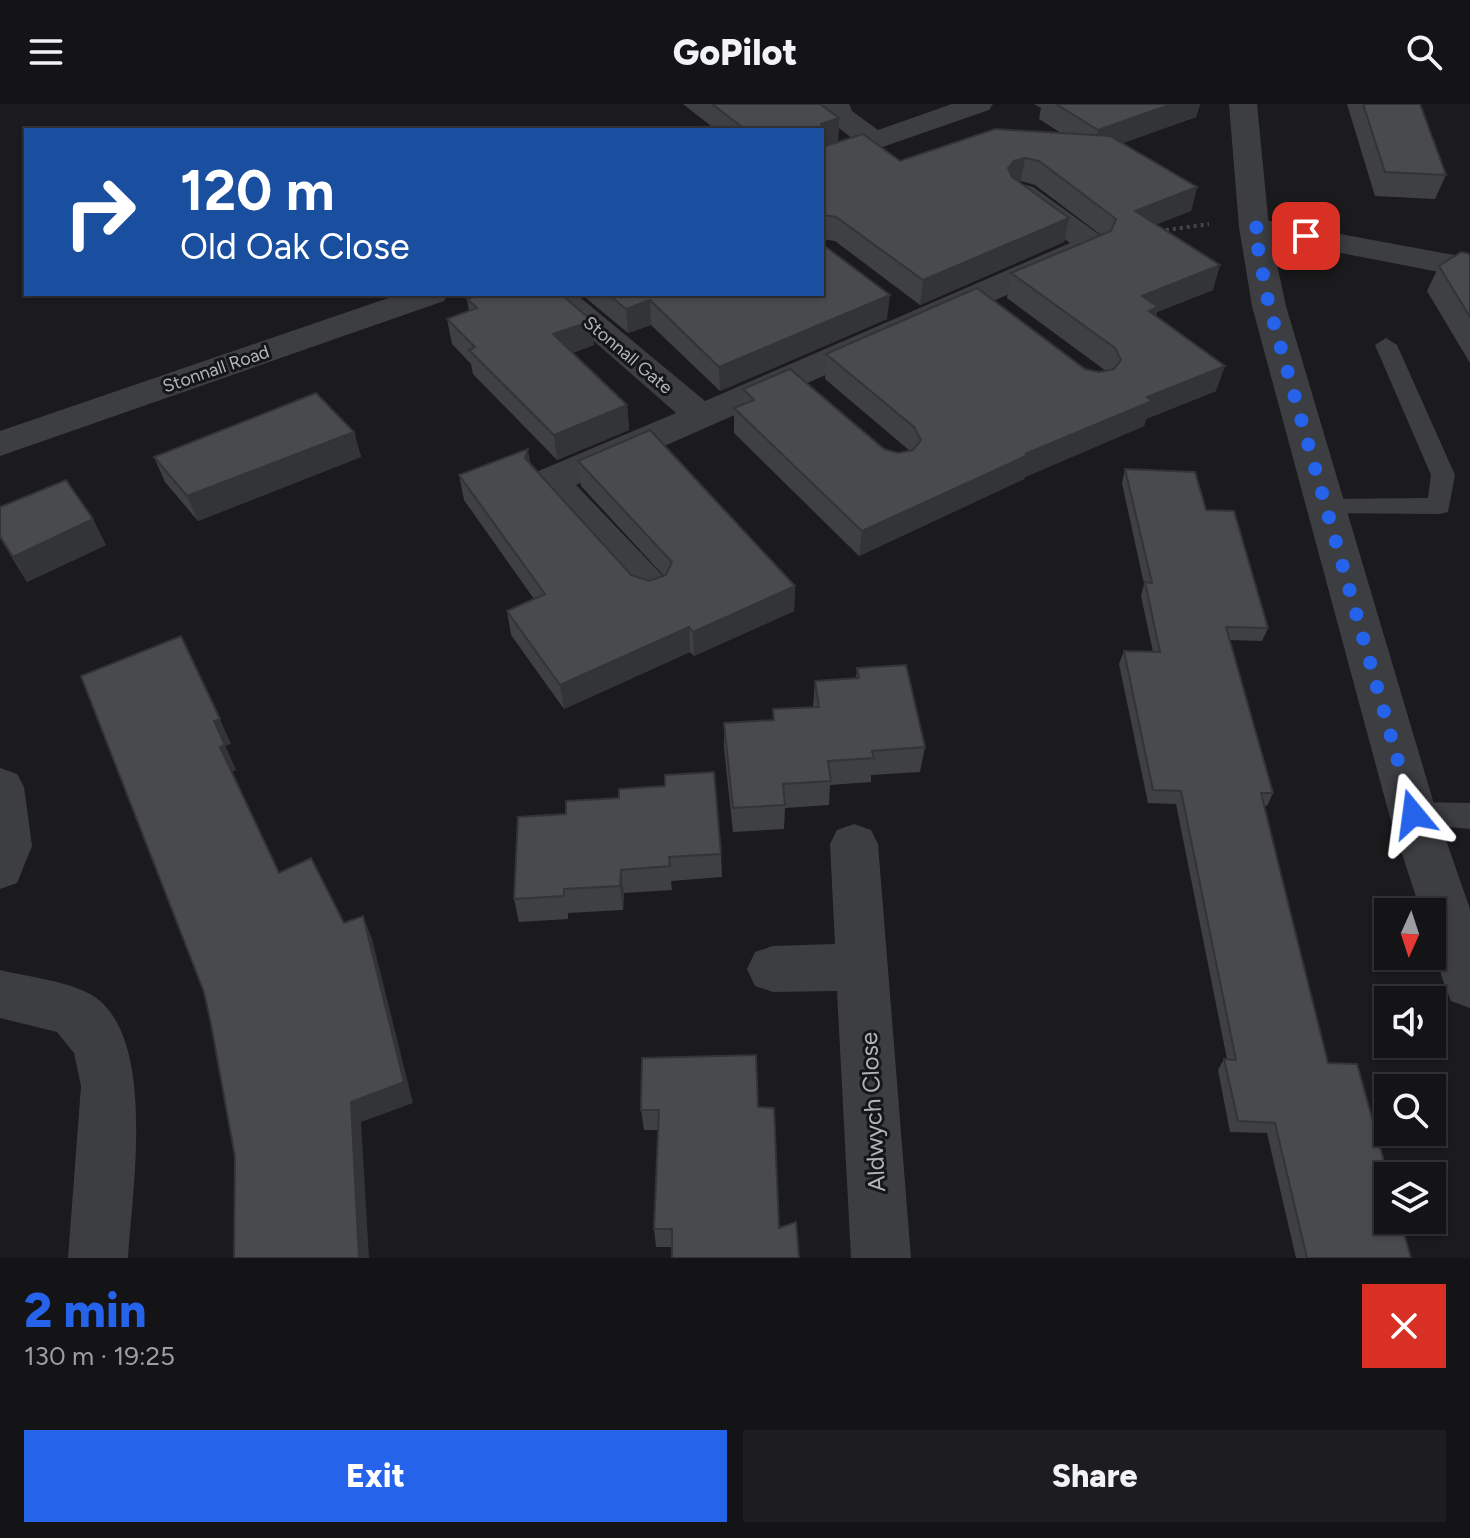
<!DOCTYPE html>
<meta charset="utf-8">
<style>
body{margin:0;font-family:Figtree,sans-serif;background:#1d1d1f;color:#f1f3f6;height:100vh;display:flex;flex-direction:column;font-size:30px;white-space:nowrap}
*{box-sizing:border-box;margin:0}
p{font-size:26px;color:#9d9ea1}
.icon{flex:none;width:44px;height:44px;fill:none;stroke:currentColor;stroke-width:2;stroke-linecap:round;stroke-linejoin:round}
.map{position:relative;height:1154px;overflow:hidden}
.sheet{display:flex;flex-direction:column;background:#141416;flex:1}
.sheet>*{flex:none}
.top-card{position:absolute;left:24px;top:24px;width:800px;height:168px;border-radius:0px;box-shadow:0 2px 6px #0004,0 0 0 2px #333335;background:#1a4fa0;color:#fff;overflow:hidden}
.needle{width:52px;rotate:183deg}
.buttons{position:absolute;left:1374px;top:794px;display:grid;gap:16px}
.buttons a{display:grid;place-items:center;width:72px;height:72px;border-radius:0px;background:#141416;box-shadow:0 2px 6px #0004,0 0 0 2px #333335;font-size:40px}
.pin{position:absolute;display:grid;place-items:center;width:68px;height:68px;color:#fff;margin:-34px;border-radius:16px;box-shadow:0 4px 12px #0006}
.me{position:absolute;width:88px;margin:-44px;rotate:344deg;stroke-linejoin:round;filter:drop-shadow(0 0 6px #0008)}
.turn{display:flex;align-items:center;gap:28px;height:168px;padding:0 24px;font-size:36px}
.turn .icon{width:104px;height:104px;stroke-width:2.5}
.turn b{display:block;font-size:56px;line-height:68px}
.round{display:grid;place-items:center;flex:none;width:84px;height:84px;border-radius:0px;background:#1d1d1f}
.summary{display:flex;align-items:center;justify-content:space-between;height:136px;padding:0 24px}
h1{font-size:48px;font-weight:800;line-height:60px;color:#2563eb}
.cta{display:flex;gap:16px;margin-top:auto;padding:16px 24px}
.cta a{flex:1;height:92px;border-radius:0px;background:#2563eb;color:#fff;font-size:32px;font-weight:800;line-height:92px;text-align:center}
.cta a+a{background:#1d1d1f;color:#f1f3f6}
header{display:flex;justify-content:space-between;align-items:center;height:104px;padding:0 24px;background:#141416;font-size:36px;font-weight:800}
.map>svg:first-child{display:block}
.lines{fill:none;stroke-linecap:round;stroke-linejoin:round}
.path{stroke:#424649;stroke-width:4;stroke-dasharray:3 4;stroke-linecap:butt}
.service{fill:#3c3e42;fill-rule:evenodd}
.minor{fill:#3c3e42;fill-rule:evenodd}
.tertiary{fill:#3c3e42;fill-rule:evenodd}
.wall{fill:#3e4042}
.shaded-wall{fill:#323436}
.building{fill:#484a4d;stroke:#323436;stroke-width:2}
.route{stroke:#2563eb;stroke-width:14;stroke-dasharray:0 25.2}
.labels{text-anchor:middle;stroke-width:6;stroke-linejoin:round;paint-order:stroke}
.far-street-label{font-size:18px;fill:#aeb6bc;stroke:#161618}
.near-street-label{font-size:24px;fill:#aeb6bc;stroke:#161618}
</style>
<header><svg class="icon" aria-label="menu" viewBox="0 0 24 24"><path d="M4 6h16M4 12h16M4 18h16"/></svg>GoPilot<svg class="icon" aria-label="search" viewBox="0 0 24 24"><circle cx="10" cy="10" r="6"/><path d="M15 15l6 6"/></svg></header>
<div class="map">
<svg width="1470" height="1154" viewBox="0 0 1470 1154">
<rect width="100%" height="100%" fill="#1b1b1d"/>
<g class="lines">
<polyline class="path" points="1159,127 1209,120"/>
<g class="service">
<polygon points="1386,234 1397,241 1455,371 1448,408 1439,410 1317,409 1314,403 1317,397 1326,395 1428,394 1431,371 1375,241"/>
<polygon points="1413,698 1470,699 1470,725 1402,719 1398,710 1402,701"/>
</g>
<g class="minor">
<polygon points="821,0 849,0 852,7 878,26 952,0 993,0 989,6 822,64 822,45 853,35 830,17"/>
<polygon points="1022,80 1033,83 1104,134 1109,141 1104,148 576,381 665,474 671,484 665,494 650,499 635,494 531,377 536,368 676,309 540,190 576,190 705,297 1070,139 1011,95 1007,89 1011,83"/>
<polygon points="1254,114 1470,154 1470,174 1243,130 1239,123 1243,116"/>
<polygon points="400,190 448,190 444,197 0,352 0,327"/>
<polygon points="0,664 17,670 24,683 32,742 17,779 0,785"/>
<polygon points="854,720 871,726 878,740 911,1154 851,1154 837,887 773,888 755,882 747,865 755,848 773,842 835,840 830,740 837,726"/>
<path d="M0,866C28,873 64,876 90,890C158,928 132,1087 128,1154H68L81,982L74,949L57,928L0,914Z"/>
</g>
<path class="tertiary" d="M1229,0H1257L1269,123L1286,202L1437,710L1470,805V904L1451,897C1438,867 1432,841 1432,808H1421L1389,710L1252,202L1239,123Z"/>
</g>
<g class="wall">
<polygon points="683,0 820,0 839,14 838,37 822,42 822,26 716,26"/>
<polygon points="1034,0 1200,0 1196,13 1122,39 1197,83 1191,107 1156,120 1213,186 1157,208 1156,212 1216,287 1146,315 1144,322 1025,373 1024,375 859,452 734,329 734,304 743,300 743,285 884,345 898,349 910,347 825,275 826,250 1085,265 1099,268 1106,267 1007,194 1011,169 1101,131 1035,81 1021,77 1019,78 1069,114 1064,138 920,201 835,137 822,135 822,43 900,57 1061,29 1039,15 1041,4"/>
<polygon points="1347,0 1420,0 1446,71 1435,95 1375,92"/>
<polygon points="1470,150 1470,259 1427,187 1439,162"/>
<polygon points="581,190 822,190 887,215 720,287 651,221 628,229"/>
<polygon points="467,195 594,241 572,249 627,301 629,326 557,356 473,270 471,260 452,240 447,215 469,207"/>
<polygon points="354,328 361,353 198,417 165,378 154,353"/>
<polygon points="578,357 795,482 794,507 694,552 690,548 564,605 511,531 507,507 534,495 464,396 459,371 530,360 631,471 649,477 664,472 581,382"/>
<polygon points="1125,365 1206,406 1268,524 1262,537 1230,536 1273,689 1267,702 1264,701 1328,959 1411,1154 1296,1154 1267,1029 1230,1028 1218,966 1224,955 1227,955 1176,700 1148,699 1119,560 1124,547 1153,548 1141,492 1144,480 1122,379"/>
<polygon points="0,403 106,441 27,478 0,434"/>
<polygon points="857,564 925,643 920,668 871,671 871,678 830,681 829,701 785,704 784,725 733,728 724,644 724,619 773,616 773,605 813,603 815,577 856,574"/>
<polygon points="566,710 721,750 722,773 671,777 672,786 624,789 623,806 568,809 568,815 519,818 514,795"/>
<polygon points="758,1003 779,1124 672,1143 656,1143 654,1125 658,1026 644,1026 641,1006"/>
</g>
<g class="shaded-wall">
<polygon points="1172,0 1200,0 1196,13 1093,50 1098,26"/>
<polygon points="839,14 838,37 822,42 821,20"/>
<polygon points="1025,54 1021,77 1010,80 1008,64 1014,57"/>
<polygon points="1197,83 1191,107 1129,131 1135,107"/>
<polygon points="1069,114 1064,138 920,201 923,176"/>
<polygon points="1220,161 1213,186 1157,208 1152,228 1142,192"/>
<polygon points="890,191 887,215 720,287 719,263"/>
<polygon points="650,196 651,221 628,229 626,205"/>
<polygon points="592,217 594,241 556,255 553,230"/>
<polygon points="1225,262 1216,287 1146,315 1144,322 1025,373 1024,375 859,452 862,427 1147,293"/>
<polygon points="627,301 629,326 557,356 554,331"/>
<polygon points="354,328 361,353 198,417 187,392"/>
<polygon points="528,345 532,370 525,354"/>
<polygon points="93,415 106,441 27,478 13,453"/>
<polygon points="795,482 794,507 694,552 693,528"/>
<polygon points="689,523 690,548 564,605 560,581"/>
<polygon points="220,615 231,640 225,642 214,617"/>
<polygon points="225,641 236,666 232,668 220,643"/>
<polygon points="621,766 624,789 623,806 620,782"/>
<polygon points="363,812 372,835 413,999 361,1018 369,1154 359,1154 351,998"/>
</g>
<g class="building">
<polygon points="712,0 820,0 839,14 821,20 821,26 746,26"/>
<polygon points="1056,0 1172,0 1098,26"/>
<polygon points="1363,0 1420,0 1446,71 1385,68"/>
<polygon points="995,25 1110,32 1197,83 1135,107 1220,161 1142,192 1158,203 1149,207 1225,262 1147,293 1152,297 1025,350 1030,350 862,427 734,304 754,296 743,285 790,265 884,345 898,349 913,346 921,336 914,323 826,250 977,184 1085,265 1099,268 1114,265 1121,256 1115,244 1011,169 1111,127 1116,115 1039,57 1025,54 1014,57 1008,64 1012,73 1069,114 923,176 836,113 822,111 822,43 863,30 900,57"/>
<polygon points="822,140 890,191 719,263 650,196 626,205 608,190 822,190"/>
<polygon points="1461,148 1470,150 1470,213 1439,162"/>
<polygon points="482,190 561,190 592,217 553,230 627,301 554,331 469,246 475,243 447,215 477,204 467,195"/>
<polygon points="316,289 354,328 187,392 154,353"/>
<polygon points="650,326 795,482 693,528 689,523 560,581 507,507 545,490 459,371 528,345 525,354 631,471 649,477 666,471 672,458 578,357"/>
<polygon points="1125,365 1195,368 1206,406 1234,407 1268,524 1226,523 1273,689 1261,689 1291,811 1328,959 1357,960 1388,1072 1388,1116 1400,1116 1411,1154 1307,1154 1275,1019 1238,1017 1224,955 1236,956 1181,687 1153,686 1124,547 1160,548 1145,478 1152,479"/>
<polygon points="66,376 93,415 13,453 0,432 0,403"/>
<polygon points="181,532 220,615 214,617 225,641 220,643 279,769 311,754 344,819 363,812 404,978 351,998 359,1154 234,1154 235,1053 211,920 204,888 81,572"/>
<polygon points="906,561 925,643 872,647 874,654 828,657 831,677 783,680 785,701 733,704 724,619 774,616 773,605 819,603 815,577 859,574 857,564"/>
<polygon points="714,668 721,750 669,753 670,762 621,766 620,782 564,785 564,792 514,795 518,713 566,710 566,697 619,694 619,685 665,682 665,671"/>
<polygon points="756,951 758,1003 774,1004 779,1124 796,1118 799,1154 672,1154 672,1125 654,1125 659,1006 641,1006 642,954"/>
</g>
<g class="lines">
<polyline class="route" points="1306,132 1254,123 1269,202 1413,710"/>
</g>
<g class="labels">
<g class="far-street-label">
<text transform="translate(628 251) rotate(40)" y="6">Stonnall Gate</text>
<text transform="translate(216 265) rotate(-19)" y="6">Stonnall Road</text>
</g>
<g class="near-street-label">
<text transform="translate(873 1008) rotate(-93)" y="8">Aldwych Close</text>
</g>
</g>
</svg>
<div class="buttons">
<a><svg class="needle" viewBox="-14 -14 28 28"><path d="M0-13l5 13h-10z" fill="#e53935"/><path d="M0 13l5-13h-10z" fill="#9d9ea1"/></svg></a>
<a><svg class="icon" aria-label="sound" viewBox="0 0 24 24"><path d="M4 9h4l5-4v14l-5-4H4zM17 9q2 3 0 6"/></svg></a>
<a><svg class="icon" aria-label="search" viewBox="0 0 24 24"><circle cx="10" cy="10" r="6"/><path d="M15 15l6 6"/></svg></a>
<a><svg class="icon" aria-label="layers" viewBox="0 0 24 24"><path d="M12 4l9 5-9 5-9-5zM3 14l9 5 9-5"/></svg></a>
</div>
<div class="pin" style="left:1306px;top:132px;background:#d93025"><svg class="icon" aria-label="arrive" viewBox="0 0 24 24"><path d="M6 21V4h12l-3 4 3 4H6"/></svg></div>
<svg class="me" style="left:1413px;top:710px" viewBox="-20 -20 40 40"><path d="M0-17L14 15 0 8-14 15z" fill="#2563eb" stroke="#fff" stroke-width="4"/></svg>
<div class="top-card">
<div class="turn"><svg class="icon" aria-label="right" viewBox="0 0 24 24"><path d="M7 20v-9h11M14 6l5 5-5 5"/></svg><div><b>120 m</b>Old Oak Close</div></div>
</div>
</div>
<section class="sheet">
<div class="summary"><div><h1>2 min</h1><p>130 m · 19:25</p></div><a class="round" style="background:#d93025;color:#fff"><svg class="icon" aria-label="close" viewBox="0 0 24 24"><path d="M6 6l12 12M18 6L6 18"/></svg></a></div>
<div class="cta"><a>Exit</a><a>Share</a></div>
</section>
